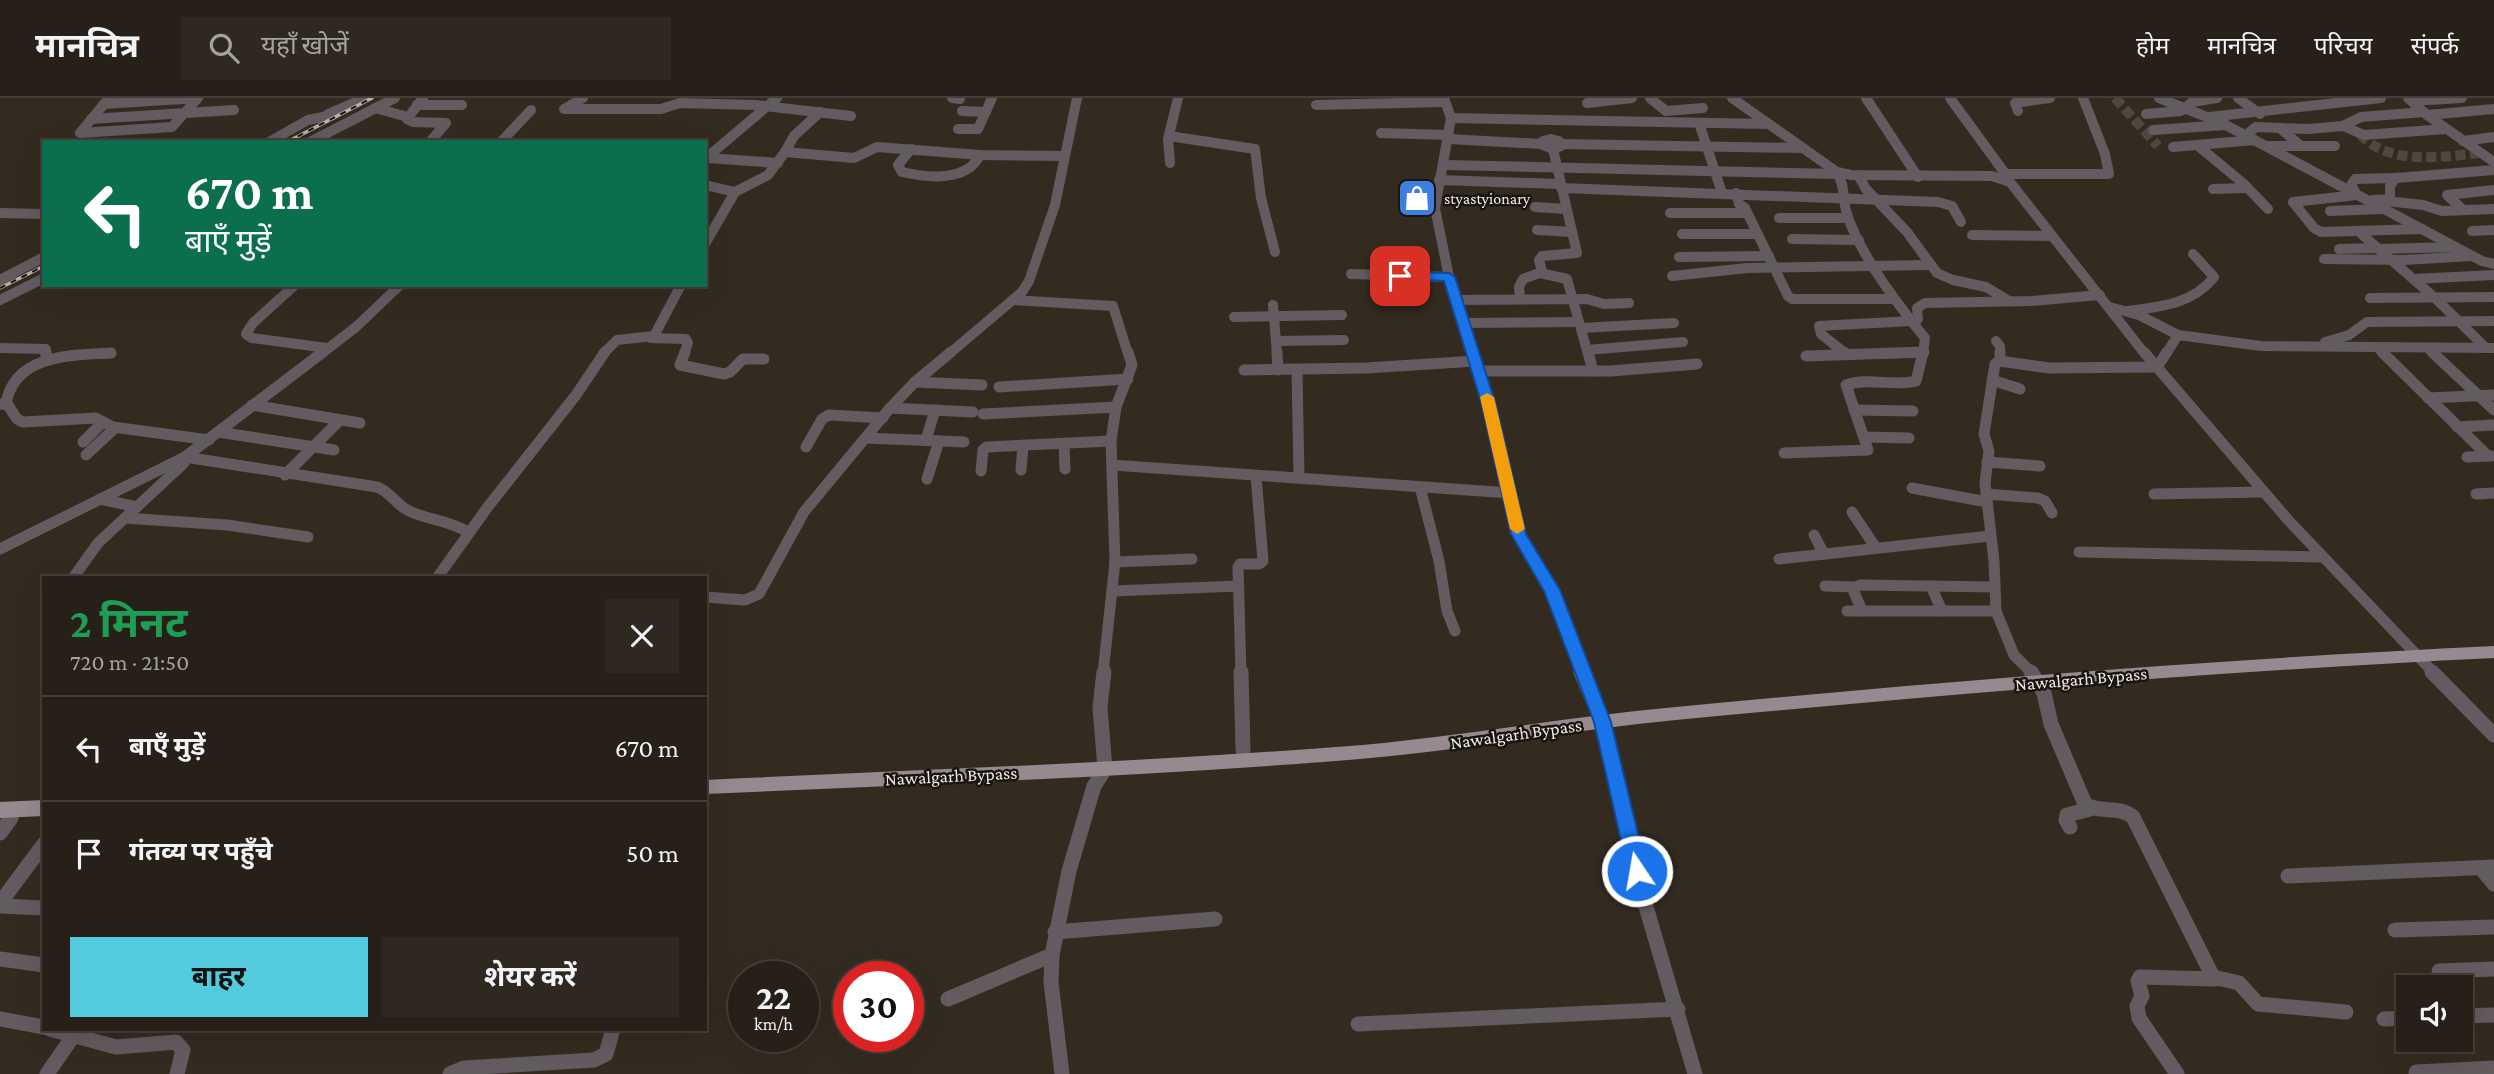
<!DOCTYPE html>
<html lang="hi">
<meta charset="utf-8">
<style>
body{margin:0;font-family:"Crimson Pro","Noto Sans Devanagari",serif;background:#2f2821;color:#f1f3f6;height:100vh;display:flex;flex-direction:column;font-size:26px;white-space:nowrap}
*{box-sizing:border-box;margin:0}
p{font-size:23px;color:#a4a3a2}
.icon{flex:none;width:38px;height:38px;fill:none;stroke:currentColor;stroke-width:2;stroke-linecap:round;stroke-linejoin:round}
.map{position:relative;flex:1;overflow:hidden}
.drawer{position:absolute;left:42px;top:478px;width:665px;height:455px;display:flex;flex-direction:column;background:#272018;border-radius:0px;box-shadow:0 7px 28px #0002,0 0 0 2px #433e37}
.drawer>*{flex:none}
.hud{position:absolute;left:42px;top:42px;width:665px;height:147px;border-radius:0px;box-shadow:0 7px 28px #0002,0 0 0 2px #433e37;background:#0b6e4f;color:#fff;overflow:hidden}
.controls{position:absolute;left:2396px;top:877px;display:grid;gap:14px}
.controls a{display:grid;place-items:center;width:77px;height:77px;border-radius:0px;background:#272018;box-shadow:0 7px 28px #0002,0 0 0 2px #433e37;font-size:35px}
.speed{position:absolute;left:728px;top:863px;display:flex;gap:14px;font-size:35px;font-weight:700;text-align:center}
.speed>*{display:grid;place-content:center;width:91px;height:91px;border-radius:50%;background:#272018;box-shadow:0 7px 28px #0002,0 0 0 2px #433e37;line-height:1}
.speed small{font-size:18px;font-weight:400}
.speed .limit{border:10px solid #d22;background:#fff;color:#111}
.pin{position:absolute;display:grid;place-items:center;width:60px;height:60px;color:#fff;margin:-30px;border-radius:14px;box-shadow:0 4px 10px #0006}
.me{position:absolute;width:77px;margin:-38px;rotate:348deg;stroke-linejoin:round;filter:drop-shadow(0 0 5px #0008)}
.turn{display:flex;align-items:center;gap:24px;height:147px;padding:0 28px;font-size:32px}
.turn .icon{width:91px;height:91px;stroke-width:2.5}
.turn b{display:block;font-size:49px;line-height:60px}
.round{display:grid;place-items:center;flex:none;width:74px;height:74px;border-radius:0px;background:#2f2821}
.head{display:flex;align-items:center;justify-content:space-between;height:119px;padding:0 28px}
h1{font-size:42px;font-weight:700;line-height:52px;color:#1e9e55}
.action{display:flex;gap:14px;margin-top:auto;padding:14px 28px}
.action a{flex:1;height:80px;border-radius:0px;background:#54cadd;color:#111;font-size:28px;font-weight:700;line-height:80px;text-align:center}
.action a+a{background:#2f2821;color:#f1f3f6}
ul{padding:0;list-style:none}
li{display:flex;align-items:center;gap:21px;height:105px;padding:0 28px;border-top:2px solid #433e37}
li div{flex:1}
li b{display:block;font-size:26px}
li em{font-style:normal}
header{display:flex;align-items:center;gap:42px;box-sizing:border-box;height:98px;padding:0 35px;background:#272018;border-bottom:2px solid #433e37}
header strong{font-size:33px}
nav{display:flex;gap:38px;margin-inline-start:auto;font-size:24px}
.search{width:490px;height:63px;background:#2f2821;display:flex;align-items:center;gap:18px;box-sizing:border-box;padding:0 24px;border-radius:0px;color:#a4a3a2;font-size:26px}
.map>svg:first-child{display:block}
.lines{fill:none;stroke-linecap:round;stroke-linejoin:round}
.minor-tunnel{stroke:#50483e;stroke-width:10;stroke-dasharray:10 4.5;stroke-linecap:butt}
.minor-far2{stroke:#625b5f;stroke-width:10}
.minor-far1{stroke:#625b5f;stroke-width:11}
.minor{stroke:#625b5f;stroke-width:15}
.major{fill:#978990;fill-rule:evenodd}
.rail-casing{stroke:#b7b0a8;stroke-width:3.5}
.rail{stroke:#18140f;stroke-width:2;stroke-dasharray:6;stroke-linecap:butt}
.route{fill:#1a73e8;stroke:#114b97;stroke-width:2}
.slow{fill:#f59e0b}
.labels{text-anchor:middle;stroke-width:5;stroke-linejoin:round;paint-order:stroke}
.far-poi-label{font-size:16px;fill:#f2ece5;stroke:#18140f;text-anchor:start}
.street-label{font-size:18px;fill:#f2ece5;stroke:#18140f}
</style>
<header>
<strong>मानचित्र</strong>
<div class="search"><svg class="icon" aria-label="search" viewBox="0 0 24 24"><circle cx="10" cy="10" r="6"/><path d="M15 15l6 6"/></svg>यहाँ खोजें</div>
<nav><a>होम</a><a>मानचित्र</a><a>परिचय</a><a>संपर्क</a></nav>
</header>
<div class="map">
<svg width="2494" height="976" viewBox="0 0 2494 976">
<rect width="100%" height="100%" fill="#342b20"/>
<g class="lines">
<g class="minor-tunnel">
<polyline points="2115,0 2158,48"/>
<path d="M2360,36C2389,68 2441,59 2480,55"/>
</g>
<g class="minor-far2">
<polyline points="109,0 80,35 172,29 198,0"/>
<polyline points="423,0 407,21 413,24 446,25 430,44"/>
<polyline points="583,0 564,11 661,11 680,5 755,7 851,18"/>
<polyline points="952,0 960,1"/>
<polyline points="1444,0 1451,20 1435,110 1449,179 1473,256"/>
<polyline points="1650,0 1666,13 1703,10"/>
<polyline points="1732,0 1837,74 1851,77 1992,78 2010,84 2145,256"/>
<polyline points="1866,0 1918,79"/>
<polyline points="1950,0 2004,74 2006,81"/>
<polyline points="2159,0 2222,25 2482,163 2494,166"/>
<polyline points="2238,0 2260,16"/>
<polyline points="2408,0 2427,17 2494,64"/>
<polyline points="2412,3 2462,0"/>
<polyline points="1587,5 1632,0"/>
<polyline points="104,6 198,0"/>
<polyline points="417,7 462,7"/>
<polyline points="1316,7 1445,4"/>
<polyline points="375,10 408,19"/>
<polyline points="962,13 986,14"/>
<polyline points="2018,13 2015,5 2050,0"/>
<polyline points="820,14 794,38 785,54 854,60 877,49 980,57 1064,58"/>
<polyline points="328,16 365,0"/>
<polyline points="2146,16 2181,13 2192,4 2217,0"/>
<polyline points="2427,17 2494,11"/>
<polyline points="2209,19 2381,0"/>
<polyline points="1451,20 1769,26"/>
<polyline points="91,21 234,12"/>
<polyline points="1699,25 1722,95"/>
<polyline points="2343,28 2364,37 2446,31"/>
<polyline points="958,31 978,31 992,0"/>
<polyline points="2281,31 2301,48"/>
<polyline points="2153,32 2226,27"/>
<polyline points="1381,35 1449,37"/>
<polyline points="2246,37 2256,29 2309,31 2343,28 2361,19 2424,14"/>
<polyline points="1169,38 1255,51 1261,100 1275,154"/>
<polyline points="1449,41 1542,46"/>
<polygon points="1551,41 1559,43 1561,48 1553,51 1543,47 1543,43"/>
<polyline points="2463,43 2494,39"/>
<polyline points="269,44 308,22 333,17"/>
<polyline points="310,44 395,0"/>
<polyline points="501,44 531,12"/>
<polyline points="1561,46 1801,50"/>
<polyline points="2197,47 2244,86 2268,111"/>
<polyline points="2267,48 2335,48"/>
<polyline points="2173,49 2255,42"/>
<path d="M911,51L898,67L902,74C928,80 967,84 980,57"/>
<polyline points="707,60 778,65"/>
<polyline points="705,61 777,0"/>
<polyline points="1170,65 1168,41 1178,0"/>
<polyline points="1444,67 1838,76"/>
<path d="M1837,74C1846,90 1842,100 1847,116C1860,157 1898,207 1925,240L1923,256"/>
<polyline points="2006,76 2109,76 2105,56 2083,0"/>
<polyline points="1858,77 1866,91 1907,134 1937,175 1953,182 1986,189 2009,203"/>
<polyline points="2396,80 2355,81 2351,87 2357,97 2293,104 2314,130 2321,134 2422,131"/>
<polyline points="1439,82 1559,86"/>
<polyline points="705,87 735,94"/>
<polyline points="1561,90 1938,104 1952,108 1961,124"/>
<polyline points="2213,91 2247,90"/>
<polyline points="1736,95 1739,106 1745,110 1788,198 1792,201 1894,201"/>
<polyline points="2372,102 2390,101 2390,88 2396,80 2494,72"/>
<polyline points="2386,103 2423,107 2442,113 2494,111"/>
<polyline points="1535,109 1566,111"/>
<polyline points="2463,112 2447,97 2494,92"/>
<polyline points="2330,113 2384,111"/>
<polyline points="0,115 44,116"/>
<polyline points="1670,115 1746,115"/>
<polyline points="1779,120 1848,120"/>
<polyline points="1537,132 1572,134"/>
<polyline points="2358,133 2435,200 2486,250"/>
<polyline points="2472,133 2494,132"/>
<polyline points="1682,136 1756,136"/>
<polyline points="1972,137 2052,138"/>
<polyline points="1792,141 1859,142"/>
<polyline points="705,146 735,94 768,77 785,54"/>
<polyline points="2339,151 2377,150"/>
<polyline points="2378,151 2455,149"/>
<polyline points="1679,159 1769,158"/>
<polyline points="2324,161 2404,162 2471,158"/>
<polyline points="1540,175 1567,181 1588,256"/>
<polyline points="1351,176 1449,179"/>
<polyline points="1672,178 1747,170 1928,167"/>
<polyline points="2414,181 2494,177"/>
<polyline points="0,182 44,159"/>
<polyline points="295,187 253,225 246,236 252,240 327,250"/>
<polyline points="2370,200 2494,199"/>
<polyline points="1520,201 1519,189 1523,181 1542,174 1539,162 1542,158 1577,155 1553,51"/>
<polyline points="0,202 44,180"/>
<polyline points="1013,202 1113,208 1128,256"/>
<polyline points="1455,202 1587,201 1604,206 1629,205"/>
<polyline points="1273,207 1277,256"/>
<polyline points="2109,209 2139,217 2178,237 2261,248 2494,250"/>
<path d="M2128,213C2160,209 2193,206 2214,179L2193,156"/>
<polyline points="1234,219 1342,217"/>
<polyline points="1463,225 1579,224"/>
<polyline points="1914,226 1918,221 1917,210 1925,205 2032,203 2100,197"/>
<polyline points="1581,230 1674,225"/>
<polyline points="651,240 686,241 688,245 684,256"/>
<polyline points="1276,243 1344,242"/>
<polyline points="1996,243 2000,248 2000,256"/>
<polyline points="2325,244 2349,237 2367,224 2494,223"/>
<polyline points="0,250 46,251 46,256"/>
<polyline points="2378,250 2384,256"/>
<polyline points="2428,250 2434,256"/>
<polyline points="1587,252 1683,244"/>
<polyline points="98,256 111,255"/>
<polyline points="321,256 356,229 400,187"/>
<polyline points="603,256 617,242 654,238 681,187"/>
<polyline points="949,256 1022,194 1029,183 1055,107 1077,0"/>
<polyline points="1846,256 1821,236 1819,228 1911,223"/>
<polyline points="1878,256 1924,254"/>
<polyline points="2166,256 2178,237"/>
</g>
<g class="minor-far1">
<polyline points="46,254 46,261"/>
<polyline points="685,254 680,267 724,276 730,274 743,261 764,261"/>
<polyline points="1277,254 1278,272"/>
<polyline points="1472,254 1489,307 1519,436 1552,492 1582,575"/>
<polyline points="1588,254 1593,273"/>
<polyline points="1844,254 1847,256"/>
<polyline points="2000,254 2000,263"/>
<polyline points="2144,254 2289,423 2434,575"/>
<polyline points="2382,254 2488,358"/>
<polyline points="2432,254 2494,312"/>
<polyline points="1806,258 1924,254"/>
<polyline points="1244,272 1366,270 1476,263"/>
<polyline points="1297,272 1299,379"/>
<polyline points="1479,273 1611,273 1697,266"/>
<polyline points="1992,282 2020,291"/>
<polyline points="915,284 982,287"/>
<polyline points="999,289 1128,281"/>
<polyline points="2428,300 2494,297"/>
<polyline points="0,306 8,307 17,321 23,324 96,320 113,329 209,342"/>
<path d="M6,306C14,256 72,257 111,255"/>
<polyline points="252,307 360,325"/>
<polyline points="890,310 973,314"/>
<polyline points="1854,312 1913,313"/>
<polyline points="983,316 1116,309"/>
<polyline points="2457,329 2494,327"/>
<polyline points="218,334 334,352"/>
<polyline points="1864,339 1909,340"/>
<polyline points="866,340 964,344"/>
<polyline points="926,342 935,312"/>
<polyline points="83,344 103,324"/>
<polyline points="1064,346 1065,371"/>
<polyline points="806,349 822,321 829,317 883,320"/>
<path d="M1784,355L1868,352L1846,287C1869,279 1893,289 1916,283L1923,254"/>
<polyline points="86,357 115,330"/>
<path d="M185,359L377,389C391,394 396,407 409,413C428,422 449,422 468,434"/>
<polyline points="2467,359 2491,358"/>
<polyline points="1987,364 2040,368"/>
<polyline points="1112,367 1510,395"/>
<polyline points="1021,372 1023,348"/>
<polyline points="981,373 983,352 987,349 1111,343"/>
<polyline points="285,377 339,323"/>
<polyline points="927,381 939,343"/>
<polyline points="1420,389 1439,463 1447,513 1455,533"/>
<polyline points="1912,390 1987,404"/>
<polyline points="1986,396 2038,400 2045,403 2052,415"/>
<polyline points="2154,396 2263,394"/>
<polyline points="2476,396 2494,395"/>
<polyline points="100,401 137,409"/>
<polyline points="1852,414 1876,450"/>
<polyline points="125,420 227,427 308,439"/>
<polyline points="1814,437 1824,456"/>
<polyline points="0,451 185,359 323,254"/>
<polyline points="2079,454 2322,459"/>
<polyline points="1779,461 1990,438"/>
<polyline points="1115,464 1192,461"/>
<polyline points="73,480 98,445 184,365"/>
<polyline points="437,480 487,410 576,297 605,254"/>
<polyline points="1825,488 1855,489"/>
<polyline points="1931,488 1942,513"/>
<polyline points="1113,493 1239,488"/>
<polyline points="705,499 745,502 759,496 804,414 890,310 915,284 951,254"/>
<polyline points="1847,513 1996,513"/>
<polyline points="1862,513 1854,494 1855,489 1860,487 1995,489"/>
<polyline points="1103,575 1115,464 1111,343 1116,309 1132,267 1128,254"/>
<polyline points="1241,575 1238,469 1240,466 1259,466 1263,463 1256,378"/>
<polyline points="2032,575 2014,557 1996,513 1994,463 1985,385 1989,353 1984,336 1995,266 2000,263 2049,270 2157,269 2167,254"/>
</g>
<g class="minor">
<polyline points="1241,574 1243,652"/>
<polyline points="1581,574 1602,624 1640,788 1695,976"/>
<path d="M2031,574L2044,595L2051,626L2085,706C2100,716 2119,707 2133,719L2213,879L2239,885L2258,906L2346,914"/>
<polyline points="2432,574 2494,637"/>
<polyline points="2070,729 2066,722 2067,717 2090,711"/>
<polyline points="0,735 11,720"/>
<polyline points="2481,770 2494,786"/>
<polyline points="2288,778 2494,769"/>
<polyline points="0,805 44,746"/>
<polyline points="0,808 44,810"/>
<polyline points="2395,832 2494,829"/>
<polyline points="1055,834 1215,821"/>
<polyline points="0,861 44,867"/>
<polyline points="2439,873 2494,871"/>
<polyline points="948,901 1052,857"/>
<polyline points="2460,918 2494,917"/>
<polyline points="0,921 44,929"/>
<polyline points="2384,921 2408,920"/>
<polyline points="1358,926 1678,911"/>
<polyline points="50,931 116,949 176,944 183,952 177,976"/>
<polyline points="2416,974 2494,970"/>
<polyline points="47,976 78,931"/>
<polyline points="450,976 464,970 594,962 606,956 613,931"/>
<polyline points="1062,976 1051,884 1052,857 1069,773 1094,688 1105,671 1100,609 1104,574"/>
<polyline points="2177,976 2139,920 2137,908 2142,898 2138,883 2140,879 2215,881"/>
</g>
<g class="major">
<path d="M2494,548V560C2221,573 1948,596 1676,622C1562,633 1450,655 1336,663C1126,679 915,687 705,696V682C915,672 1126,665 1336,649C1450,641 1562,619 1676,609C1948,583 2221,561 2494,548Z"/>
<polygon points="44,702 44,718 0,720 0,704"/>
</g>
<defs>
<g id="rail">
<polyline points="287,44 372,0"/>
<polyline points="0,190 44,168"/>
</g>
</defs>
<use href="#rail" class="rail-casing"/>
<use href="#rail" class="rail"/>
</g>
<polygon class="route" points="1400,174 1449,175 1455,179 1496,307 1526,436 1560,492 1611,624 1647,773 1644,778 1637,781 1630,778 1628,773 1594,624 1544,493 1511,436 1482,307 1444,183 1395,180 1394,178"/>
<polygon class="slow" points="1487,295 1494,299 1525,431 1517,436 1510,431 1480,299"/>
<defs>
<symbol id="shop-square" viewBox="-11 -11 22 22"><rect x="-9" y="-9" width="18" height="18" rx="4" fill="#3f7fe0" stroke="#18140f"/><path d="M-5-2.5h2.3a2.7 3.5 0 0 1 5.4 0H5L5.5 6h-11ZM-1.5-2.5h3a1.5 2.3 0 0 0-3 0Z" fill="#fff"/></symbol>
</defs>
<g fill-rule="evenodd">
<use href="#shop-square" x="1395" y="78" width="44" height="44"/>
</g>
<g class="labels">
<g class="far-poi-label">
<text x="1444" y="106">styastyionary</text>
</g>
<g class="street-label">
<text transform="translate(2081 581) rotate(-5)" y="6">Nawalgarh Bypass</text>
<text transform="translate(1516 636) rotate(-8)" y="6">Nawalgarh Bypass</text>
<text transform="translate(951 678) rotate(-3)" y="6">Nawalgarh Bypass</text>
</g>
</g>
</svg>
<div class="controls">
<a><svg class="icon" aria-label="sound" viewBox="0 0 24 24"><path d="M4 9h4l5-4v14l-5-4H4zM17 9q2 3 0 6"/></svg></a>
</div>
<div class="speed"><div>22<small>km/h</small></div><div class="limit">30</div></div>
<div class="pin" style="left:1400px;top:178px;background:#d93025"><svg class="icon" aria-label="arrive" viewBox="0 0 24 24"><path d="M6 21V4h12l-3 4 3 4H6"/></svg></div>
<svg class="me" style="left:1637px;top:773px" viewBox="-20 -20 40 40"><circle r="17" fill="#1a73e8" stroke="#fff" stroke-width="3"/><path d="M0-11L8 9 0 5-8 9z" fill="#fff"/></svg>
<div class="hud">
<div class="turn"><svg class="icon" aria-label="left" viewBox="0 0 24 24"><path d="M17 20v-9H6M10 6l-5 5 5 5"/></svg><div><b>670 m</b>बाएँ मुड़ें</div></div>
</div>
<section class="drawer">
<div class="head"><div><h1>2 मिनट</h1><p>720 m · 21:50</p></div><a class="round"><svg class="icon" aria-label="close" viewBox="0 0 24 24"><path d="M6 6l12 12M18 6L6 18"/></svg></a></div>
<ul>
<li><svg class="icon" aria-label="left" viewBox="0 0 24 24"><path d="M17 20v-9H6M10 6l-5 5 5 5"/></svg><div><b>बाएँ मुड़ें</b></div><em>670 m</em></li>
<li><svg class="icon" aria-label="arrive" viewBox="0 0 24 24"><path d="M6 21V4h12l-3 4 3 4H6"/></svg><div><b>गंतव्य पर पहुँचे</b></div><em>50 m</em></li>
</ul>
<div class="action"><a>बाहर</a><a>शेयर करें</a></div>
</section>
</div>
